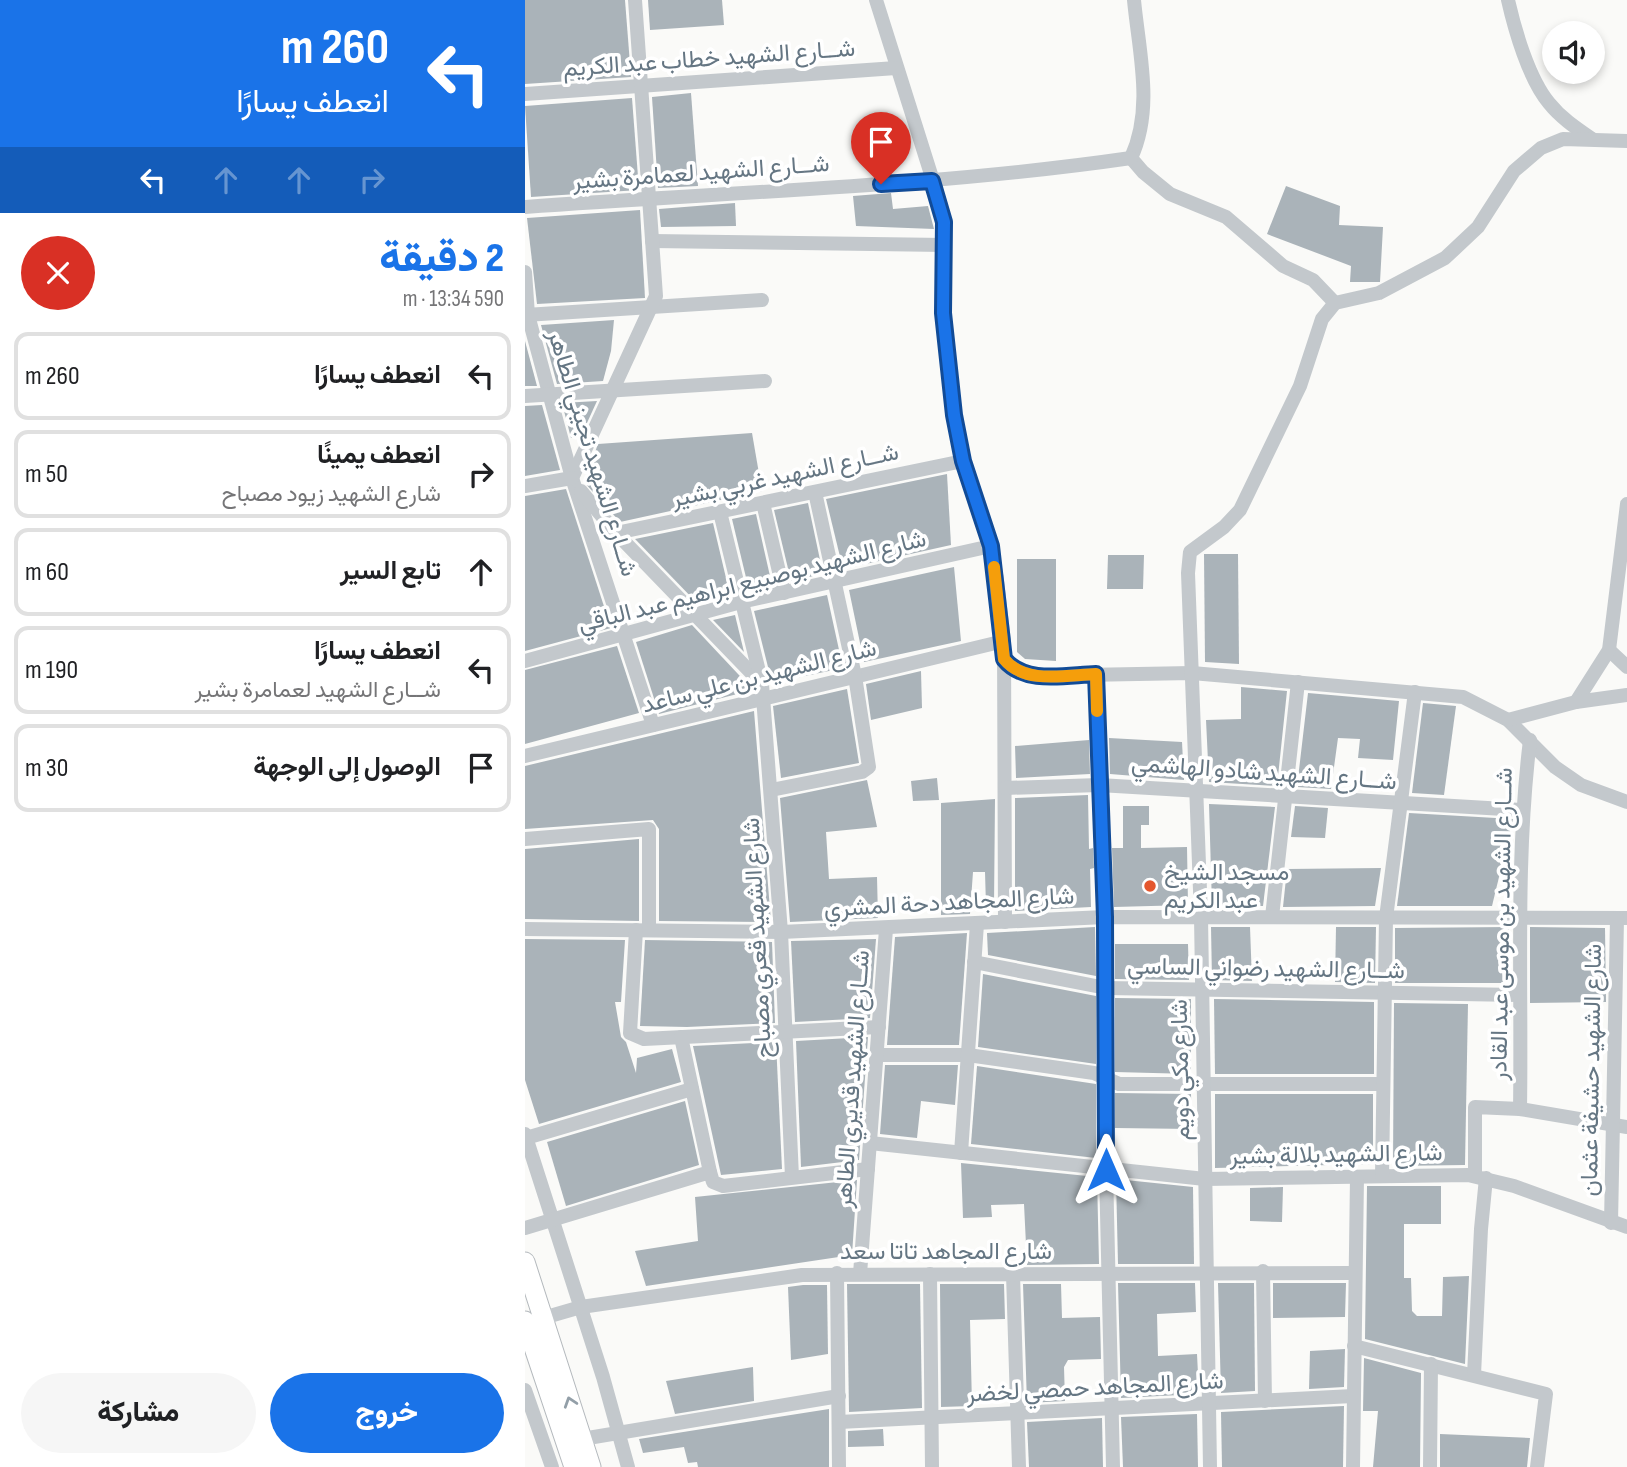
<!DOCTYPE html>
<html lang="ar">
<meta charset="utf-8">
<style>
body{margin:0;font-family:"Sofia Sans Condensed",Vazirmatn,sans-serif;background:#f6f6f6;color:#202124;direction:rtl;height:100vh;display:flex;flex-direction:column;font-size:26px;white-space:nowrap}
*{box-sizing:border-box;margin:0}
p{font-size:23px;color:#757577}
.icon{flex:none;width:38px;height:38px;fill:none;stroke:currentColor;stroke-width:2;stroke-linecap:round;stroke-linejoin:round}
.map{position:relative;flex:1;overflow:hidden;direction:ltr}
.sheet{display:flex;flex-direction:column;background:#fff;width:525px}
.sheet>*{flex:none}
.guide{background:#1a73e8;color:#fff;overflow:hidden}
.controls{position:absolute;left:1017px;top:21px;display:grid;gap:14px}
.controls a{display:grid;place-items:center;width:63px;height:63px;border-radius:50%;background:#fff;box-shadow:0 4px 10px #0003;font-size:35px}
.pin{position:absolute;display:grid;place-items:center;width:60px;height:60px;color:#fff;margin:-72px -30px;border-radius:50% 50% 50% 0;rotate:-45deg;box-shadow:0 0 7px #0007}
.pin .icon{rotate:45deg}
.me{position:absolute;width:77px;margin:-38px;rotate:0deg;stroke-linejoin:round;filter:drop-shadow(0 0 5px #0008)}
.turn{display:flex;align-items:center;gap:24px;height:147px;padding:0 21px;font-size:32px}
.turn .icon{width:91px;height:91px;stroke-width:2.5}
.turn b{display:block;font-size:49px;line-height:60px}
.lanes{display:flex;align-items:center;height:66px;padding:0 21px;background:#0003;justify-content:center;gap:35px;direction:ltr}
.lanes .off{opacity:.35}
.round{display:grid;place-items:center;flex:none;width:74px;height:74px;border-radius:37px;background:#f6f6f6}
.head{display:flex;align-items:center;justify-content:space-between;height:119px;padding:0 21px}
h1{font-size:42px;font-weight:800;line-height:52px;color:#1a73e8}
.button{display:flex;gap:14px;margin-top:auto;padding:14px 21px}
.button a{flex:1;height:80px;border-radius:42px;background:#1a73e8;color:#fff;font-size:28px;font-weight:800;line-height:80px;text-align:center}
.button a+a{background:#f6f6f6;color:#202124}
ul{padding:0;list-style:none}
li{display:flex;align-items:center;gap:21px;height:88px;margin:0 14px 10px;padding:0 7px;border:4px solid #e0e0e0;border-radius:14px}
li div{flex:1}
li b{display:block;font-size:26px}
li em{font-style:normal}
main{display:flex;flex:1;min-height:0}
.map>svg:first-child{display:block}
.building{fill:#aab3b9}
.lines{fill:none;stroke-linecap:round;stroke-linejoin:round}
.highway-casing{stroke:#b4b9bd;stroke-width:21}
.minor{stroke:#c3c8cc;stroke-width:14}
.highway{stroke:#fff;stroke-width:19}
.oneway{stroke:#939fa8}
.route-casing{stroke:#114b97;stroke-width:18}
.route{stroke:#1a73e8;stroke-width:12}
.slow{stroke:#f59e0b;stroke-width:12}
.poi-dot{fill:#e4572e;stroke:#fff;stroke-width:2.5}
.labels{text-anchor:middle;stroke-width:7;stroke-linejoin:round;paint-order:stroke}
.street-label{font-size:24px;fill:#657683;stroke:#fff}
.poi-label{font-size:24px;fill:#657683;stroke:#fff;text-anchor:start}
</style>
<main>
<div class="map">
<svg width="1102" height="1467" viewBox="0 0 1102 1467">
<rect width="100%" height="100%" fill="#fafaf8"/>
<g class="building">
<polygon points="0,0 100,0 106,77 0,84"/>
<polygon points="123,0 197,0 199,25 125,30"/>
<polygon points="166,93 173,186 133,188 127,97"/>
<polygon points="107,98 114,190 6,197 0,106"/>
<polygon points="761,186 815,206 814,225 858,227 855,282 825,282 826,266 742,234"/>
<polygon points="366,193 368,209 403,206 409,229 331,226 328,196"/>
<polygon points="210,203 211,226 136,227 134,209"/>
<polygon points="115,210 120,298 12,304 2,218"/>
<polygon points="89,320 86,351 78,381 32,384 16,325"/>
<polygon points="0,341 12,386 0,386"/>
<polygon points="72,401 56,436 46,438 37,403"/>
<polygon points="17,405 35,470 0,476 0,406"/>
<polygon points="227,433 237,491 95,522 59,482 73,444"/>
<polygon points="422,474 426,545 318,569 301,499"/>
<polygon points="41,489 86,628 0,651 0,496"/>
<polygon points="283,503 298,574 266,581 249,510"/>
<polygon points="231,514 247,585 224,590 207,519"/>
<polygon points="188,523 205,595 172,603 110,539"/>
<polygon points="679,554 713,554 714,664 680,662"/>
<polygon points="583,555 619,555 618,589 582,589"/>
<polygon points="492,559 531,559 531,661 500,659 492,652"/>
<polygon points="429,567 436,641 339,662 324,590"/>
<polygon points="302,595 318,668 247,683 229,611"/>
<polygon points="210,615 219,652 188,620"/>
<polygon points="167,625 228,690 134,714 111,642"/>
<polygon points="92,646 114,713 0,744 0,670"/>
<polygon points="396,671 397,708 346,720 341,684"/>
<polygon points="716,687 762,691 752,786 684,782 681,720 716,719"/>
<polygon points="322,689 334,763 256,778 248,706"/>
<polygon points="783,693 874,701 868,760 833,758 835,739 813,738 806,789 772,787"/>
<polygon points="898,703 931,706 919,795 887,793"/>
<polygon points="229,711 246,922 134,921 134,829 128,820 0,829 0,766"/>
<polygon points="584,738 657,742 659,780 585,774"/>
<polygon points="564,740 565,774 491,778 490,746"/>
<polygon points="412,778 414,800 388,801 386,781"/>
<polygon points="342,780 352,827 301,832 304,879 352,877 353,918 265,922 255,798"/>
<polygon points="563,795 564,849 568,848 569,868 565,869 566,907 490,911 490,798"/>
<polygon points="470,799 469,906 461,906 460,872 448,872 445,914 416,915 416,803"/>
<polygon points="684,804 750,807 738,906 687,906"/>
<polygon points="598,806 624,806 624,825 616,825 616,848 662,847 663,905 589,907 587,848 598,848"/>
<polygon points="770,806 803,808 800,838 766,837"/>
<polygon points="884,813 988,819 967,906 872,906"/>
<polygon points="114,839 114,921 0,919 0,849"/>
<polygon points="856,868 850,906 758,907 762,869"/>
<polygon points="570,927 571,976 463,955 462,933"/>
<polygon points="686,927 725,927 727,981 687,980"/>
<polygon points="811,927 851,927 850,983 810,982"/>
<polygon points="984,927 983,983 870,983 870,928"/>
<polygon points="1005,927 1080,928 1081,1002 1005,1003"/>
<polygon points="442,933 434,1045 362,1045 370,937"/>
<polygon points="0,939 100,940 96,1002 90,1002 96,1037 101,1042 111,1073 112,1058 147,1049 156,1082 14,1124 0,1080"/>
<polygon points="351,939 345,1018 270,1022 266,941"/>
<polygon points="120,940 247,942 250,1023 162,1027 115,1026"/>
<polygon points="590,944 663,944 664,980 590,979"/>
<polygon points="458,974 571,996 571,1064 453,1047"/>
<polygon points="590,998 666,999 666,1074 590,1072"/>
<polygon points="689,999 849,1002 849,1074 690,1074"/>
<polygon points="869,1003 943,1004 940,1165 868,1166"/>
<polygon points="343,1037 334,1160 276,1167 271,1041"/>
<polygon points="251,1042 257,1169 196,1175 168,1046"/>
<polygon points="360,1065 433,1065 430,1105 396,1101 392,1138 355,1134"/>
<polygon points="452,1066 571,1084 571,1158 446,1144"/>
<polygon points="590,1093 666,1094 667,1129 590,1128"/>
<polygon points="690,1094 848,1094 848,1164 690,1168"/>
<polygon points="160,1101 174,1165 41,1206 22,1142"/>
<polygon points="436,1163 572,1177 574,1264 502,1265 499,1204 466,1205 467,1217 438,1218"/>
<polygon points="591,1179 668,1187 669,1264 593,1264"/>
<polygon points="332,1180 327,1255 121,1286 110,1251 173,1241 170,1197"/>
<polygon points="842,1186 916,1186 916,1224 879,1224 879,1278 886,1278 887,1311 892,1316 917,1316 918,1277 944,1276 940,1364 840,1339"/>
<polygon points="758,1187 757,1222 725,1221 725,1188"/>
<polygon points="593,1283 670,1283 671,1312 632,1314 633,1356 672,1354 674,1394 596,1398"/>
<polygon points="693,1283 729,1283 730,1391 696,1393"/>
<polygon points="748,1283 821,1283 820,1317 748,1318"/>
<polygon points="322,1284 395,1284 397,1408 324,1412"/>
<polygon points="415,1284 479,1284 480,1319 445,1320 447,1406 416,1407"/>
<polygon points="498,1284 536,1284 537,1318 575,1317 576,1359 543,1360 539,1367 540,1401 502,1403"/>
<polygon points="278,1285 302,1285 303,1354 266,1360 263,1287"/>
<polygon points="820,1349 819,1387 784,1389 785,1351"/>
<polygon points="839,1358 896,1373 895,1467 848,1467 853,1411 838,1411"/>
<polygon points="228,1367 229,1401 150,1414 141,1381"/>
<polygon points="819,1406 818,1467 697,1467 696,1412"/>
<polygon points="304,1409 304,1467 173,1467 172,1462 163,1463 159,1447 118,1453 114,1439"/>
<polygon points="672,1414 673,1467 598,1467 596,1417"/>
<polygon points="577,1418 578,1467 504,1467 502,1422"/>
<polygon points="358,1429 359,1446 323,1447 323,1431"/>
<polygon points="915,1434 1005,1438 1002,1467 915,1467"/>
</g>
<g class="lines">
<defs>
<g id="highway">
<polyline points="0,1262 66,1467"/>
<polyline points="0,1321 49,1467"/>
</g>
</defs>
<use href="#highway" class="highway-casing"/>
<g class="minor">
<polyline points="351,0 416,206 420,245 418,313 429,415 438,461 466,546 472,580 479,641 480,922"/>
<path d="M983,0C990,31 1004,79 1024,103C1036,118 1051,128 1067,139"/>
<polyline points="0,94 371,68"/>
<polyline points="606,158 618,172 645,194 701,217 758,266 788,280 810,303"/>
<path d="M606,158C629,108 614,53 609,0"/>
<path d="M0,207C202,192 406,187 606,158"/>
<polyline points="127,241 420,245"/>
<polyline points="0,272 3,315 47,478 128,725"/>
<polyline points="0,315 237,300"/>
<polyline points="0,396 240,381"/>
<polyline points="47,478 131,296 110,0"/>
<polyline points="0,486 47,478"/>
<polyline points="56,491 91,533 236,683"/>
<polyline points="238,503 259,593"/>
<polyline points="195,512 237,684 256,932 267,1177"/>
<polyline points="91,533 438,461"/>
<polyline points="1084,650 1102,667"/>
<polyline points="479,659 485,666 504,676 667,673 938,697 983,720 1030,767 1056,785 1102,802"/>
<polyline points="0,661 216,602 466,546"/>
<polyline points="571,674 580,917 581,1170 588,1467"/>
<polyline points="1051,702 1084,650 1102,504"/>
<polyline points="983,720 1051,702 1102,695"/>
<polyline points="0,756 479,641"/>
<polyline points="480,788 574,785 996,810"/>
<polyline points="246,790 337,772 344,767 330,676 290,492"/>
<polyline points="0,839 124,829 124,930"/>
<polyline points="747,917 773,682"/>
<polyline points="0,929 256,932 580,917 1102,918"/>
<polyline points="111,930 105,1033 119,1039 354,1027"/>
<polyline points="449,962 581,988 993,995"/>
<polyline points="156,1037 185,1172"/>
<polyline points="352,1055 443,1055 569,1073 594,1084 858,1084"/>
<path d="M995,1109C997,985 990,863 1005,740"/>
<polyline points="0,1134 78,1377 103,1467"/>
<polyline points="1,1138 167,1089"/>
<polyline points="345,1143 680,1179 943,1175 989,1186 1102,1227"/>
<polyline points="436,1153 452,924"/>
<polyline points="857,1176 861,918 890,692"/>
<polyline points="950,1176 950,1107 995,1109 1102,1127"/>
<polyline points="1086,1223 1092,919"/>
<polyline points="0,1228 185,1172 188,1182 198,1186 343,1169"/>
<polyline points="738,1271 740,1401"/>
<polyline points="312,1273 314,1467"/>
<polyline points="335,1274 361,929"/>
<polyline points="405,1274 407,1467"/>
<polyline points="488,1274 494,1467"/>
<polyline points="18,1318 56,1307 277,1275 829,1273"/>
<polyline points="829,1346 1021,1394 1012,1467"/>
<polyline points="949,1375 956,1229 961,1178"/>
<polyline points="0,1390 27,1467"/>
<polyline points="314,1422 828,1396"/>
<polyline points="57,1439 314,1396"/>
<polyline points="685,1467 676,917 663,573 665,552 699,527 715,510 775,386 797,319 810,303 854,293 920,258 953,227 989,171 1016,148 1038,139 1102,141"/>
<polyline points="828,1467 832,1177"/>
<polyline points="905,1467 906,1364"/>
</g>
<use href="#highway" class="highway"/>
</g>
<defs><path id="oneway-chevron" d="M-2-3.5L2.5 0L-2 3.5" fill="none" stroke-width="1.6" stroke-linecap="round" stroke-linejoin="round" transform="scale(1.75)"/></defs>
<use class="oneway" href="#oneway-chevron" transform="translate(45 1402) rotate(-108)"/>
<g class="lines">
<defs>
<path id="route" d="M356,184L407,181L419,222L418,313L429,415L438,461L466,546L479,659C500,685 541,675 571,674L580,917L581,1170"/>
</defs>
<use href="#route" class="route-casing"/>
<use href="#route" class="route"/>
<path class="slow" d="M469,567L479,659C500,685 541,675 571,674L572,711"/>
</g>
<circle class="poi-dot" cx="625" cy="886" r="7"/>
<g class="labels">
<g class="street-label">
<text transform="translate(184 58) rotate(-4)" y="8">شــارع الشهيد خطاب عبد الكريم</text>
<text transform="translate(176 172) rotate(-4)" y="8">شــارع الشهيد لعمامرة بشير</text>
<text transform="translate(68 453) rotate(73)" y="8">شــارع الشهيد تجيني الطاهر</text>
<text transform="translate(260 475) rotate(-12)" y="8">شــارع الشهيد غربي بشير</text>
<text transform="translate(227 581) rotate(-14)" y="8">شارع الشهيد بوصبيع ابراهيم عبد الباقي</text>
<text transform="translate(234 676) rotate(-14)" y="8">شارع الشهيد بن علي ساعد</text>
<text transform="translate(739 772) rotate(4)" y="8">شــارع الشهيد شادو الهاشمي</text>
<text transform="translate(424 902) rotate(-3)" y="8">شارع المجاهد دحة المشري</text>
<text transform="translate(976 924) rotate(-89)" y="8">شــارع الشهيد بن موسى عبد القادر</text>
<text transform="translate(232 938) rotate(-93)" y="8">شارع الشهيد قعري مصباح</text>
<text transform="translate(741 968) rotate(1)" y="8">شــارع الشهيد رضواني الساسي</text>
<text transform="translate(655 1070) rotate(-91)" y="8">شارع مكي دويم</text>
<text transform="translate(1066 1070) rotate(-89)" y="8">شارع الشهيد حشيفة عثمان</text>
<text transform="translate(327 1079) rotate(-86)" y="8">شــارع الشهيد قديري الطاهر</text>
<text transform="translate(811 1154) rotate(-1)" y="8">شارع الشهيد بلالة بشير</text>
<text x="421" y="1259">شارع المجاهد تاتا سعد</text>
<text transform="translate(570 1387) rotate(-3)" y="8">شارع المجاهد حمصي لخضر</text>
</g>
<g class="poi-label">
<text x="639" y="880">مسجد الشيخ<tspan x="639" dy="28">عبد الكريم</tspan></text>
</g>
</g>
</svg>
<div class="controls">
<a><svg class="icon" aria-label="sound" viewBox="0 0 24 24"><path d="M4 9h4l5-4v14l-5-4H4zM17 9q2 3 0 6"/></svg></a>
</div>
<div class="pin" style="left:356px;top:184px;background:#d93025"><svg class="icon" aria-label="arrive" viewBox="0 0 24 24"><path d="M6 21V4h12l-3 4 3 4H6"/></svg></div>
<svg class="me" style="left:581px;top:1170px" viewBox="-20 -20 40 40"><path d="M0-17L14 15 0 8-14 15z" fill="#1a73e8" stroke="#fff" stroke-width="4"/></svg>
</div>
<section class="sheet">
<div class="guide">
<div class="turn"><svg class="icon" aria-label="left" viewBox="0 0 24 24"><path d="M17 20v-9H6M10 6l-5 5 5 5"/></svg><div><b>260 m</b>انعطف يسارًا</div></div>
<div class="lanes"><svg class="icon" aria-label="left" viewBox="0 0 24 24"><path d="M17 20v-9H6M10 6l-5 5 5 5"/></svg><svg class="icon off" aria-label="ahead" viewBox="0 0 24 24"><path d="M12 20V5M6 11l6-6 6 6"/></svg><svg class="icon off" aria-label="ahead" viewBox="0 0 24 24"><path d="M12 20V5M6 11l6-6 6 6"/></svg><svg class="icon off" aria-label="right" viewBox="0 0 24 24"><path d="M7 20v-9h11M14 6l5 5-5 5"/></svg></div>
</div>
<div class="head"><div><h1>2 دقيقة</h1><p>590 m · 13:34</p></div><a class="round" style="background:#d93025;color:#fff"><svg class="icon" aria-label="close" viewBox="0 0 24 24"><path d="M6 6l12 12M18 6L6 18"/></svg></a></div>
<ul>
<li><svg class="icon" aria-label="left" viewBox="0 0 24 24"><path d="M17 20v-9H6M10 6l-5 5 5 5"/></svg><div><b>انعطف يسارًا</b></div><em>260 m</em></li>
<li><svg class="icon" aria-label="right" viewBox="0 0 24 24"><path d="M7 20v-9h11M14 6l5 5-5 5"/></svg><div><b>انعطف يمينًا</b><p>شارع الشهيد زيود مصباح</p></div><em>50 m</em></li>
<li><svg class="icon" aria-label="ahead" viewBox="0 0 24 24"><path d="M12 20V5M6 11l6-6 6 6"/></svg><div><b>تابع السير</b></div><em>60 m</em></li>
<li><svg class="icon" aria-label="left" viewBox="0 0 24 24"><path d="M17 20v-9H6M10 6l-5 5 5 5"/></svg><div><b>انعطف يسارًا</b><p>شــارع الشهيد لعمامرة بشير</p></div><em>190 m</em></li>
<li><svg class="icon" aria-label="arrive" viewBox="0 0 24 24"><path d="M6 21V4h12l-3 4 3 4H6"/></svg><div><b>الوصول إلى الوجهة</b></div><em>30 m</em></li>
</ul>
<div class="button"><a>خروج</a><a>مشاركة</a></div>
</section>
</main>
